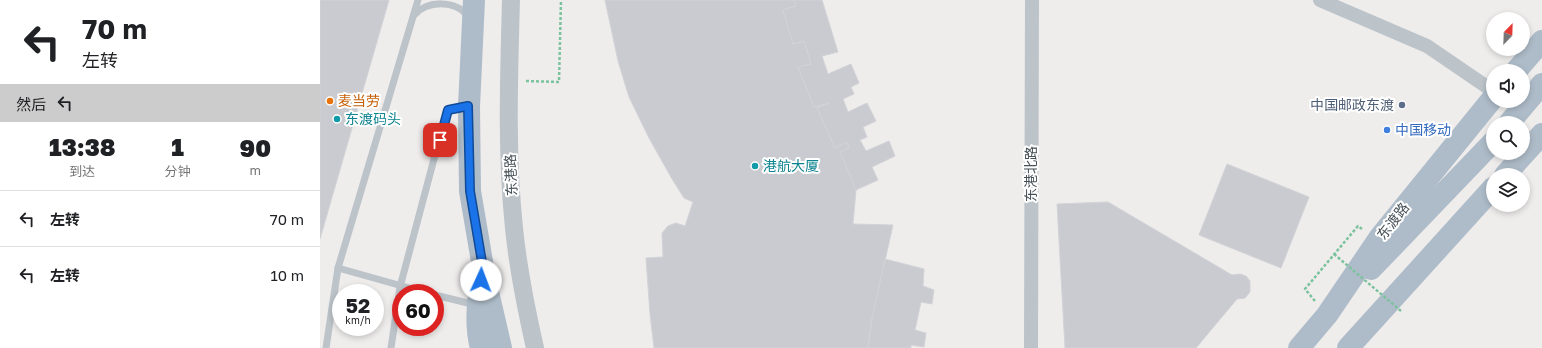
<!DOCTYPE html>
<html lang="zh">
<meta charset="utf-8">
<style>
body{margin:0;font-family:"Golos Text","Noto Sans SC",sans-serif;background:#f6f6f6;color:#202124;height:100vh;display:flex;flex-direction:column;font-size:15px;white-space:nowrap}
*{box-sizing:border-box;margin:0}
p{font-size:13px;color:#757577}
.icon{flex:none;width:22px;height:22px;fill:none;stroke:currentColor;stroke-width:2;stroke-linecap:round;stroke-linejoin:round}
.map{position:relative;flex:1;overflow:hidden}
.drawer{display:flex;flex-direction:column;background:#fff;width:320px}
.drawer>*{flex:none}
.guide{background:#fff;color:#202124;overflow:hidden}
.needle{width:26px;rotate:23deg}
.buttons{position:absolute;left:1166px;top:12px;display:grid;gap:8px}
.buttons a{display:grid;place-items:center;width:44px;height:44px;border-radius:50%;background:#fff;box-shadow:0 2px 6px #0003;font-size:20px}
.speed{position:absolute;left:12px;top:284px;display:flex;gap:8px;font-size:20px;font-weight:700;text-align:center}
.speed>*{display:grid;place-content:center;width:52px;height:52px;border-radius:50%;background:#fff;box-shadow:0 2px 6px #0003;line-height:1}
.speed small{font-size:10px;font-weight:400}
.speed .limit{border:6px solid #d22;background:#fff;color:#111}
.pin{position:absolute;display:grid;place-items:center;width:34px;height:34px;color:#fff;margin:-17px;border-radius:8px;box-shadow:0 2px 6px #0006}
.me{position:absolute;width:44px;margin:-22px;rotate:2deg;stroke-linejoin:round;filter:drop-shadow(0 0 3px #0008)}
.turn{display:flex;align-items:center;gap:14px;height:84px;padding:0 16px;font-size:18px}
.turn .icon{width:52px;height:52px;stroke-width:2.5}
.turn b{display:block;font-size:28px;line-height:34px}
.then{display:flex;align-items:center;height:38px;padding:0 16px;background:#0003;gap:8px;font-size:15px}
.eta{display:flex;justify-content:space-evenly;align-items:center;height:68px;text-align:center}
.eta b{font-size:24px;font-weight:800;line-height:28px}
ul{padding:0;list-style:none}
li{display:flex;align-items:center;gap:12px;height:56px;padding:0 16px;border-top:1px solid #e0e0e0}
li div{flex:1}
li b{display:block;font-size:15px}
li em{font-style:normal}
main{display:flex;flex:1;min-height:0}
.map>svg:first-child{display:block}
.building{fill:#cacbd0;stroke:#d1d3d7}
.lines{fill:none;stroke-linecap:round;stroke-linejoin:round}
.path{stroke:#7ac39d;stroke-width:2.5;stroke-dasharray:3 2;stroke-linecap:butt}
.service{stroke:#bcc4ca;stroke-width:7}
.minor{stroke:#bcc4ca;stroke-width:14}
.tertiary{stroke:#bcc4ca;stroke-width:18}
.primary{stroke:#aebcc9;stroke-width:22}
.path-bridge{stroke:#7ac39d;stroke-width:2.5;stroke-dasharray:3 2;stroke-linecap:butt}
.route-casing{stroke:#114b97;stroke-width:10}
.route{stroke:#1a73e8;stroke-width:7}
.food-dot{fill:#e8710a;stroke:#fff;stroke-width:1.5}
.service-dot{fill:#5c6f8a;stroke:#fff;stroke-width:1.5}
.culture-dot{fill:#0f9aa8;stroke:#fff;stroke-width:1.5}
.shop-dot{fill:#3f7fe0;stroke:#fff;stroke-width:1.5}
.labels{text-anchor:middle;stroke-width:4;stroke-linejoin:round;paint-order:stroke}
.food-label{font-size:14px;fill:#c56008;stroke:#fff;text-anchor:start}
.service-label{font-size:14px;fill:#4e5e75;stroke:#fff;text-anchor:end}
.culture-label{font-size:14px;fill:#0d838f;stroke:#fff;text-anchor:start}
.shop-label{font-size:14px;fill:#366cbe;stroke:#fff;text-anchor:start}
.street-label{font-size:14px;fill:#465057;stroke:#fff}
</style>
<main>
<section class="drawer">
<div class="guide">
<div class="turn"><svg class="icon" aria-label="left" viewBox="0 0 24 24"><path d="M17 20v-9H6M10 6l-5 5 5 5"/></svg><div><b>70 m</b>左转</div></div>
<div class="then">然后<svg class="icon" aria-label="left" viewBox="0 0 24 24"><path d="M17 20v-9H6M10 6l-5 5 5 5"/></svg></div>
</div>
<div class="eta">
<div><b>13:38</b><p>到达</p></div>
<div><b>1</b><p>分钟</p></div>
<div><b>90</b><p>m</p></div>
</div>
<ul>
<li><svg class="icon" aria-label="left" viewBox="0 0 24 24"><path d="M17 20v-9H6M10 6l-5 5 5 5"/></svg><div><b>左转</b></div><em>70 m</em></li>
<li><svg class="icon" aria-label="left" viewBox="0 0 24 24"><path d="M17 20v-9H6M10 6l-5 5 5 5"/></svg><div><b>左转</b></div><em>10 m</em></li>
</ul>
</section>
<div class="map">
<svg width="1222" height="348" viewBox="0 0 1222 348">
<rect width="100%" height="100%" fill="#efecec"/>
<g class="building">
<polygon points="0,0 69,0 0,239"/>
<polygon points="285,0 474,0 476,6 463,10 473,44 484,41 491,64 478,67 494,107 509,103 497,108 515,148 527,142 529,148 520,152 536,190 533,224 573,225 552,319 548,348 334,348 330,314 326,258 343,257 342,233 348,226 356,223 365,226 373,202 364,198 352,179 329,138 309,97 298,61"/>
<polygon points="474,0 502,0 518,52 502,56 508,74 531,64 539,83 531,87 534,94 523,99 528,112 547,103 556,121 543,127 547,137 540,140 546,151 569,141 575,156 552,167 558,180 536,190 520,152 529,148 527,142 515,148 497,108 509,103 494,107 478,67 491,64 484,41 473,44 463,10 476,6"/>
<polygon points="907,164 989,197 961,268 879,235"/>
<polygon points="788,202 912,275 920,274 926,276 930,281 930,292 925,298 917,299 876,348 745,348 737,204"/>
<polygon points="565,259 604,269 603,286 614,290 612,304 601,302 595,330 606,333 604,347 591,345 591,348 548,348 552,319"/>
</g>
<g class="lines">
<g class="path">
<polyline points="206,81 239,82 241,0"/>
<polyline points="995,301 985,289 1038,226 1042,229"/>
</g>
<g class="service">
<path d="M94,15C108,0 135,0 148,16"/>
<polyline points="18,268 107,293"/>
<polyline points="115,295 156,305"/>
<polyline points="6,348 18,268 98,0"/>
<polyline points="71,348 80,287 127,110 146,107"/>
</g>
<g class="minor">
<polyline points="1000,0 1107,46 1173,91"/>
<polyline points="711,348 712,0"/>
</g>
<path class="tertiary" d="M191,0C189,76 186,152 194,228C198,269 206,308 215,348"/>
<g class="primary">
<polyline points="154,0 149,107 150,191 165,279 181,348"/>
<polyline points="1196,71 1222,41"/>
<polyline points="1189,123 1222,84"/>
<polyline points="1185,175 1222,134"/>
<polyline points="1051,269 1173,142"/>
<path d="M161,282C157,304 155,326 161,348"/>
<polyline points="979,348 1007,315 1060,237 1173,98"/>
<polyline points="1028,348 1173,188"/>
</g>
<polyline class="path-bridge" points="1014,254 1081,311"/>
</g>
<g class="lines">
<defs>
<polyline id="route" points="120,140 128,110 148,106 150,191 163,268 161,280"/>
</defs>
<use href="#route" class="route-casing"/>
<use href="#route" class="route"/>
</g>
<circle class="food-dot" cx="10" cy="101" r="4"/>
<circle class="service-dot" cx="1082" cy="105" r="4"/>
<g class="culture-dot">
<circle cx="17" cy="119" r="4"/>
<circle cx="435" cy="166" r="4"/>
</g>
<circle class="shop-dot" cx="1067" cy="130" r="4"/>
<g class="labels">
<g class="food-label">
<text x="18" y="106">麦当劳</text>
</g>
<g class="service-label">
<text x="1074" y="110">中国邮政东渡</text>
</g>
<g class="culture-label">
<text x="25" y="124">东渡码头</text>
<text x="443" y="171">港航大厦</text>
</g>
<g class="shop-label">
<text x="1075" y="135">中国移动</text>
</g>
<g class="street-label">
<text transform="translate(711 174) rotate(-90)" y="5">东港北路</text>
<text transform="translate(191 175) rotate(-93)" y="5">东港路</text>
<text transform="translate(1073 221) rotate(-52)" y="5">东渡路</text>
</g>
</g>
</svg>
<div class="buttons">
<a><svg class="needle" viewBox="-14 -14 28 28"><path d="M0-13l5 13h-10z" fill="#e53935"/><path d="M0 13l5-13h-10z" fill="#757577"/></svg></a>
<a><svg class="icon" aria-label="sound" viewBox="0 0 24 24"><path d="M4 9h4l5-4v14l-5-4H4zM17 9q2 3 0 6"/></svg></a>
<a><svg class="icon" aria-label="search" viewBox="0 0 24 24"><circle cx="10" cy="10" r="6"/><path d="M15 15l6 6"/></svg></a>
<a><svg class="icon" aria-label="layers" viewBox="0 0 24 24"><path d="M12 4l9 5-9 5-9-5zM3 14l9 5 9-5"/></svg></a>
</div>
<div class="speed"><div>52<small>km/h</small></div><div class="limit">60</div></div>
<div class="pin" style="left:120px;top:140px;background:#d93025"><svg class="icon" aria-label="arrive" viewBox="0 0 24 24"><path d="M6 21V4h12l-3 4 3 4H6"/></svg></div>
<svg class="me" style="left:161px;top:280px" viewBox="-20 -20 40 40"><circle r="19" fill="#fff"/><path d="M0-13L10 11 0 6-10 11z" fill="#1a73e8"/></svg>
</div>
</main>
